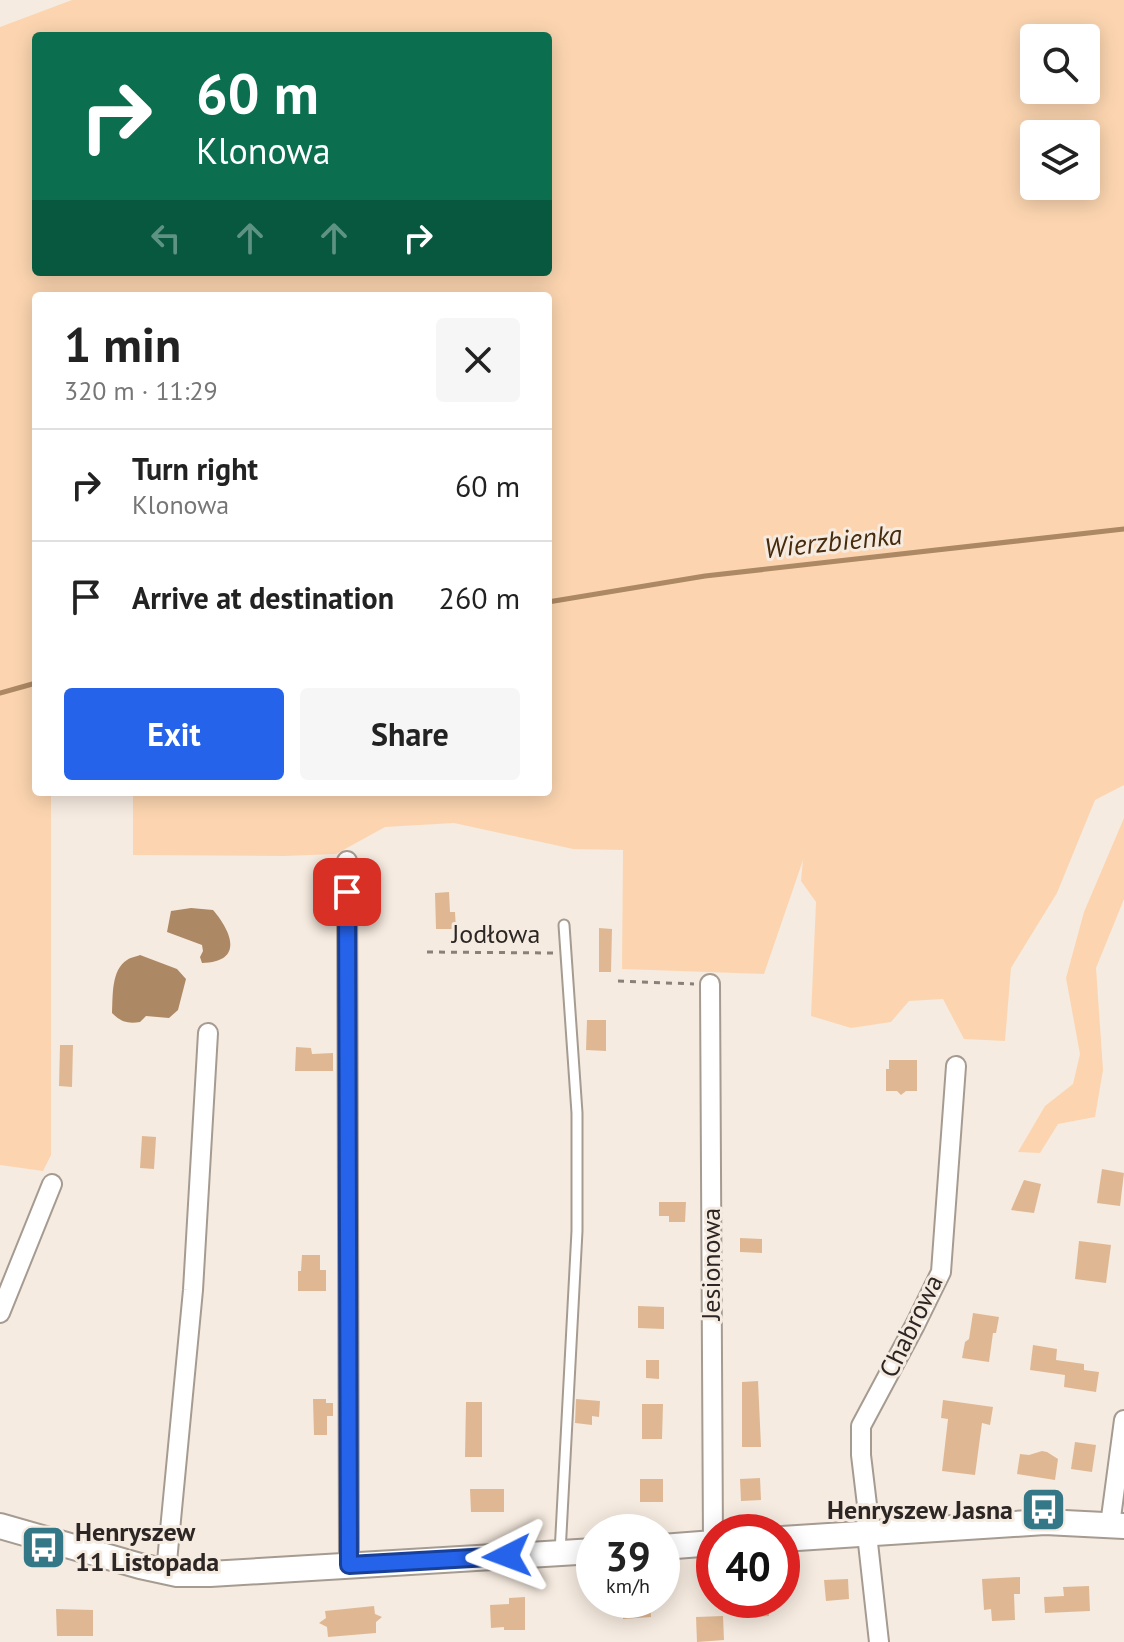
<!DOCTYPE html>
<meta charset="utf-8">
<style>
body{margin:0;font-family:"PT Sans",sans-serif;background:#f6f6f6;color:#222;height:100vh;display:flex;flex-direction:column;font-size:30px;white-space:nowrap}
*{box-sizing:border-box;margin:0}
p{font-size:26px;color:#767676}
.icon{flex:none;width:44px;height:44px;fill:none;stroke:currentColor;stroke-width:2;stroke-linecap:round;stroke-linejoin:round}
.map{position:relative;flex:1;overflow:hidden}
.side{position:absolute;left:32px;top:292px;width:520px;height:504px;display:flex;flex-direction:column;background:#fff;border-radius:8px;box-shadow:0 4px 20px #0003}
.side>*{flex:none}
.top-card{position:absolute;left:32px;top:32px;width:520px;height:244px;border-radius:8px;box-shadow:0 4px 20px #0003;background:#0b6e4f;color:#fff;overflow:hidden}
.controls{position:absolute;left:1020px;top:24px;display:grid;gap:16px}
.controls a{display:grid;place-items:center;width:80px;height:80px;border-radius:8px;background:#fff;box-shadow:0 4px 20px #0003;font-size:40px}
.speed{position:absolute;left:576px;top:1514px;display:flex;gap:16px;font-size:40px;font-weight:700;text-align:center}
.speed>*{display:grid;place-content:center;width:104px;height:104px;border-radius:50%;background:#fff;box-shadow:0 4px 20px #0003;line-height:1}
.speed small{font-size:20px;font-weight:400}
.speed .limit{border:12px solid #d22;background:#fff;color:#111}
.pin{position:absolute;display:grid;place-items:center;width:68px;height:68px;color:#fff;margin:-34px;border-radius:16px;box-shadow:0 4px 12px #0006}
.me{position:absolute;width:88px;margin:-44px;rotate:267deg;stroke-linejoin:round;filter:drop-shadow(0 0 6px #0008)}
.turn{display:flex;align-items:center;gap:28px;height:168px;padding:0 32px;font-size:36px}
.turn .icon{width:104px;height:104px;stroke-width:2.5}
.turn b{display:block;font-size:56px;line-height:68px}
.lanes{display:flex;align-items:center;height:76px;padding:0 32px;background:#0003;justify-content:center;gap:40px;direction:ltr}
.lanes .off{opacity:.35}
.round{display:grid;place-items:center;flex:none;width:84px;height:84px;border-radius:8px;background:#f6f6f6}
.headline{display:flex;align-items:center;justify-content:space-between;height:136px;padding:0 32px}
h1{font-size:48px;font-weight:700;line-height:60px}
.primary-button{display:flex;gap:16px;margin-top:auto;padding:16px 32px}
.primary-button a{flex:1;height:92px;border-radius:8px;background:#2563eb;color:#fff;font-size:32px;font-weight:700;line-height:92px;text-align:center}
.primary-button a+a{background:#f6f6f6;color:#222}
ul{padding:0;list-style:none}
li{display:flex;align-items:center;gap:24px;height:112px;padding:0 32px;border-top:2px solid #e0e0e0}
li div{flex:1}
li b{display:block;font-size:30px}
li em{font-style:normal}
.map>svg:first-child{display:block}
.green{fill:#fcd5b0;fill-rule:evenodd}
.water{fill:#ad8864}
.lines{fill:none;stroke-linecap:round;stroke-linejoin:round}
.stream{stroke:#ad8864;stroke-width:5}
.building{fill:#dfb893}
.lane-casing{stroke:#a69b91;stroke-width:13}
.street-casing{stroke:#a69b91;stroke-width:22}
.secondary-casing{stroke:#a69b91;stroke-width:28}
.path{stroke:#888079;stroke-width:3;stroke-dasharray:6 6;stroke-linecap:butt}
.lane{stroke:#fff;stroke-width:9}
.street{stroke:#fff;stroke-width:18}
.secondary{stroke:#fff;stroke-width:24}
.route-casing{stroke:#184099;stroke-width:20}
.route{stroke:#2563eb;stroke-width:14}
.labels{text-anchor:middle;stroke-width:6;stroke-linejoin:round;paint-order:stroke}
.street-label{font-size:26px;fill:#2c2724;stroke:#f6ebe0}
.poi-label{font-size:26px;font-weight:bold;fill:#2c2724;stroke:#f6ebe0;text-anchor:end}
.water-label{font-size:28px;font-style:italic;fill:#462b0d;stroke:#f6ebe0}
</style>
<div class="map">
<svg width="1124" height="1642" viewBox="0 0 1124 1642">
<rect width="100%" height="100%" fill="#f6ebe0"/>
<g class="green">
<path d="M72,0H1124V785L1095,800L1057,893L1011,968L1005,1041L964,1039L943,999L909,1001L891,1022L851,1028L811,1016L816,902L801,881L803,860L764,974L622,969L623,850L573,849L454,823L385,827L336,854L284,856L133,855V792H548V296H36V792H51V1155L43,1171L0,1165V27ZM36,36H548V272H36ZM1034,38H1086V90H1034ZM1086,134V186H1034V134Z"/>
<polygon points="1124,818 1124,899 1096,968 1103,1070 1095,1117 1058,1124 1040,1153 1018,1152 1045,1106 1073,1084 1080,1054 1066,978 1084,912"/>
</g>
<g class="water">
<path d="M191,908L213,910C232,932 244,962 202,963L200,957L203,951L202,945L167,932L171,911Z"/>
<path d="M140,955L177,969L186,979L178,1010L169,1018L146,1016L140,1022C128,1024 121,1022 112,1013C113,996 111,970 127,960C131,957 135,957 140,955Z"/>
</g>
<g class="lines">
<g class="stream">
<polyline points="548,602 705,576 1124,529"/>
<polyline points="0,693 36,683"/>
</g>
</g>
<g class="building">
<polygon points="449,892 450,912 455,912 456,929 436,929 435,893"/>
<polygon points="599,928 612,929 611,972 599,972"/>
<polygon points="587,1020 606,1020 606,1051 586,1050"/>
<polygon points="60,1045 73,1045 72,1087 59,1086"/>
<polygon points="296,1047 311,1048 312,1054 333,1053 333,1071 295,1071"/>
<polygon points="889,1060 917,1060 917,1091 906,1091 901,1095 897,1091 886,1091 886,1069 889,1069"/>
<polygon points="142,1136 156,1137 154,1169 140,1168"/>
<polygon points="1102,1169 1124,1173 1120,1206 1097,1203"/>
<polygon points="1024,1180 1041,1184 1034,1213 1011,1210"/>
<polygon points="659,1202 686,1202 685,1222 669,1222 669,1216 659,1216"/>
<polygon points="740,1238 762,1239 762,1253 740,1252"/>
<polygon points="1079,1241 1111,1245 1106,1283 1075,1279"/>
<polygon points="302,1255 320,1255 320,1270 326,1270 326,1291 298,1291 298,1271 301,1271"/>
<polygon points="638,1306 664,1307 664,1329 638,1328"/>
<polygon points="973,1313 999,1317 996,1333 993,1333 989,1362 962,1358 965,1342 969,1339"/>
<polygon points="1033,1345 1057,1349 1056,1360 1084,1364 1084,1370 1099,1372 1096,1392 1064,1387 1065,1375 1030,1370"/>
<polygon points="646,1360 659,1360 659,1379 646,1378"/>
<polygon points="758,1381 761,1447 742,1447 742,1382"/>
<polygon points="313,1399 326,1399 326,1403 333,1403 333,1416 327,1416 327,1435 314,1435"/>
<polygon points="576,1399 600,1401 599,1417 592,1416 592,1425 575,1423"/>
<polygon points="943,1400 993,1407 990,1425 982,1423 975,1475 942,1471 948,1419 941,1418"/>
<polygon points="466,1402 482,1402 482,1457 465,1457"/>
<polygon points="642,1404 663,1404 662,1439 642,1439"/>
<polygon points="1075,1442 1096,1445 1092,1472 1071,1469"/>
<polygon points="1042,1451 1047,1452 1058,1459 1055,1480 1017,1474 1020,1454 1029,1455"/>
<polygon points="760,1478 761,1500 741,1501 740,1479"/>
<rect x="640" y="1479" width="23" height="23"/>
<polygon points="470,1489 504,1489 504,1512 471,1512"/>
<polygon points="1020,1577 1020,1594 1014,1594 1015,1620 992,1621 991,1609 984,1610 982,1579"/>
<polygon points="848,1579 849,1599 826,1601 824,1580"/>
<polygon points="1089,1586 1090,1611 1045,1613 1044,1597 1064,1596 1063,1587"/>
<polygon points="525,1597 525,1630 504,1630 504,1627 491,1628 490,1605 509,1604 509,1598"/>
<polygon points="623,1600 650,1600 651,1617 623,1619"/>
<polygon points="754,1600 768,1600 769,1616 755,1617"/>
<polygon points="374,1606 375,1614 382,1617 376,1622 376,1633 328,1637 327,1627 319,1623 326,1618 325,1611"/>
<polygon points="56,1609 93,1610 93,1636 57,1636"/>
<polygon points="723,1616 724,1640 697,1642 696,1617"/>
</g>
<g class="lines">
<defs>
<polyline id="lane" points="560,1553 577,1231 577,1113 564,925"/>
<g id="street">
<polyline points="347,861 349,1565"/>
<polyline points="710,984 713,1543"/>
<polyline points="0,1313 52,1184"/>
<polyline points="1110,1525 1124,1420"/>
<polyline points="166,1572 193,1290 208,1033"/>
<polyline points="879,1642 867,1534 867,1505 861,1455 861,1426 915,1325 941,1272 956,1066"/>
</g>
<g id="secondary">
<polyline points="0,1526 140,1566 177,1574 210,1574 594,1551"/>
<polyline points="782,1539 1045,1522 1124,1526"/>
<polyline points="662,1547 714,1543"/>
</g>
</defs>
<use href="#lane" class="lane-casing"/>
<use href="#street" class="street-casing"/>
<use href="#secondary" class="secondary-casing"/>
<g class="path">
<polyline points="427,952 553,953"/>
<polyline points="618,981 694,984"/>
<polyline points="729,1531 765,1529"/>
</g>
<use href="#lane" class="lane"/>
<use href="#street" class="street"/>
<use href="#secondary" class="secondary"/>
</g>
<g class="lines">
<defs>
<polyline id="route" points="347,892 349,1565 507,1556"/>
</defs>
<use href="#route" class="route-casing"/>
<use href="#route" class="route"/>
</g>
<defs>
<symbol id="bus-square" viewBox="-11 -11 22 22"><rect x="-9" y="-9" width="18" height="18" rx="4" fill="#347888" stroke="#f6ebe0"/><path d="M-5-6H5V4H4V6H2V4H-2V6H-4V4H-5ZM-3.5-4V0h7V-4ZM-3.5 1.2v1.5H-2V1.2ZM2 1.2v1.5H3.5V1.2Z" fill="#fff"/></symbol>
</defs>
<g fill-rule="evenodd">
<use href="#bus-square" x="1018" y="1484" width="51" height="51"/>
<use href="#bus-square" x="18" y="1522" width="51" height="51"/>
</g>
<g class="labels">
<g class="street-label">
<text x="496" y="943">Jodłowa</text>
<text transform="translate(711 1264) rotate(-90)" y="9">Jesionowa</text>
<text transform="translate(911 1326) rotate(-64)" y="9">Chabrowa</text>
</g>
<g class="poi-label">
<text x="1013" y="1519">Henryszew Jasna</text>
<text x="75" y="1541" text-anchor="start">Henryszew<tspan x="75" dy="30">11 Listopada</tspan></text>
</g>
<g class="water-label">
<text transform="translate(833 541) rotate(-6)" y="10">Wierzbienka</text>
</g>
</g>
</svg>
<div class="controls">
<a><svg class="icon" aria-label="search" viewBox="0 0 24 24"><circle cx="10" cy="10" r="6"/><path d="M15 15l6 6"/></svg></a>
<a><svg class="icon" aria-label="layers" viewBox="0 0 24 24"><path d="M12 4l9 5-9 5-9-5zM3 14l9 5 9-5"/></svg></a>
</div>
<div class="speed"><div>39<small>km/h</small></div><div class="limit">40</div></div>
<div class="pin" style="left:347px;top:892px;background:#d93025"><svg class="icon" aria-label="arrive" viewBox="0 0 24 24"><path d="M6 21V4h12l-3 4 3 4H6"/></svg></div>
<svg class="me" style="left:507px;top:1556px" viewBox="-20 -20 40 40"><path d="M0-17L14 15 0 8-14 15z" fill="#2563eb" stroke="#fff" stroke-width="4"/></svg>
<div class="top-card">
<div class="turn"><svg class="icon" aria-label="right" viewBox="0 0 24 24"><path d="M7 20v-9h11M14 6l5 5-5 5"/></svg><div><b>60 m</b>Klonowa</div></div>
<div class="lanes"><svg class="icon off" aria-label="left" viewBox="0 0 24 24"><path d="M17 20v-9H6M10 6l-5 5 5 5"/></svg><svg class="icon off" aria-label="ahead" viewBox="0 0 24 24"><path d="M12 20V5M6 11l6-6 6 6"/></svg><svg class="icon off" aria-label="ahead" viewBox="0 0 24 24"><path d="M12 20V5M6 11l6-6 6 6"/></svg><svg class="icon" aria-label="right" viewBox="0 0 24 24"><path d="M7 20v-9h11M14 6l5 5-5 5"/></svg></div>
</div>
<section class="side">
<div class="headline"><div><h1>1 min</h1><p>320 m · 11:29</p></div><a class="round"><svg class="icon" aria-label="close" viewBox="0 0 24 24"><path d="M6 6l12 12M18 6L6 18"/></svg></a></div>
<ul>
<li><svg class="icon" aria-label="right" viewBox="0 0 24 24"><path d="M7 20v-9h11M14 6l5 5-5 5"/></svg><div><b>Turn right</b><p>Klonowa</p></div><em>60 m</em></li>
<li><svg class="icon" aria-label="arrive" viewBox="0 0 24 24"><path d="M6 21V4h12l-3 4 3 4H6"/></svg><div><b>Arrive at destination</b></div><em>260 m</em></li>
</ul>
<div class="primary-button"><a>Exit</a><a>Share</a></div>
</section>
</div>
